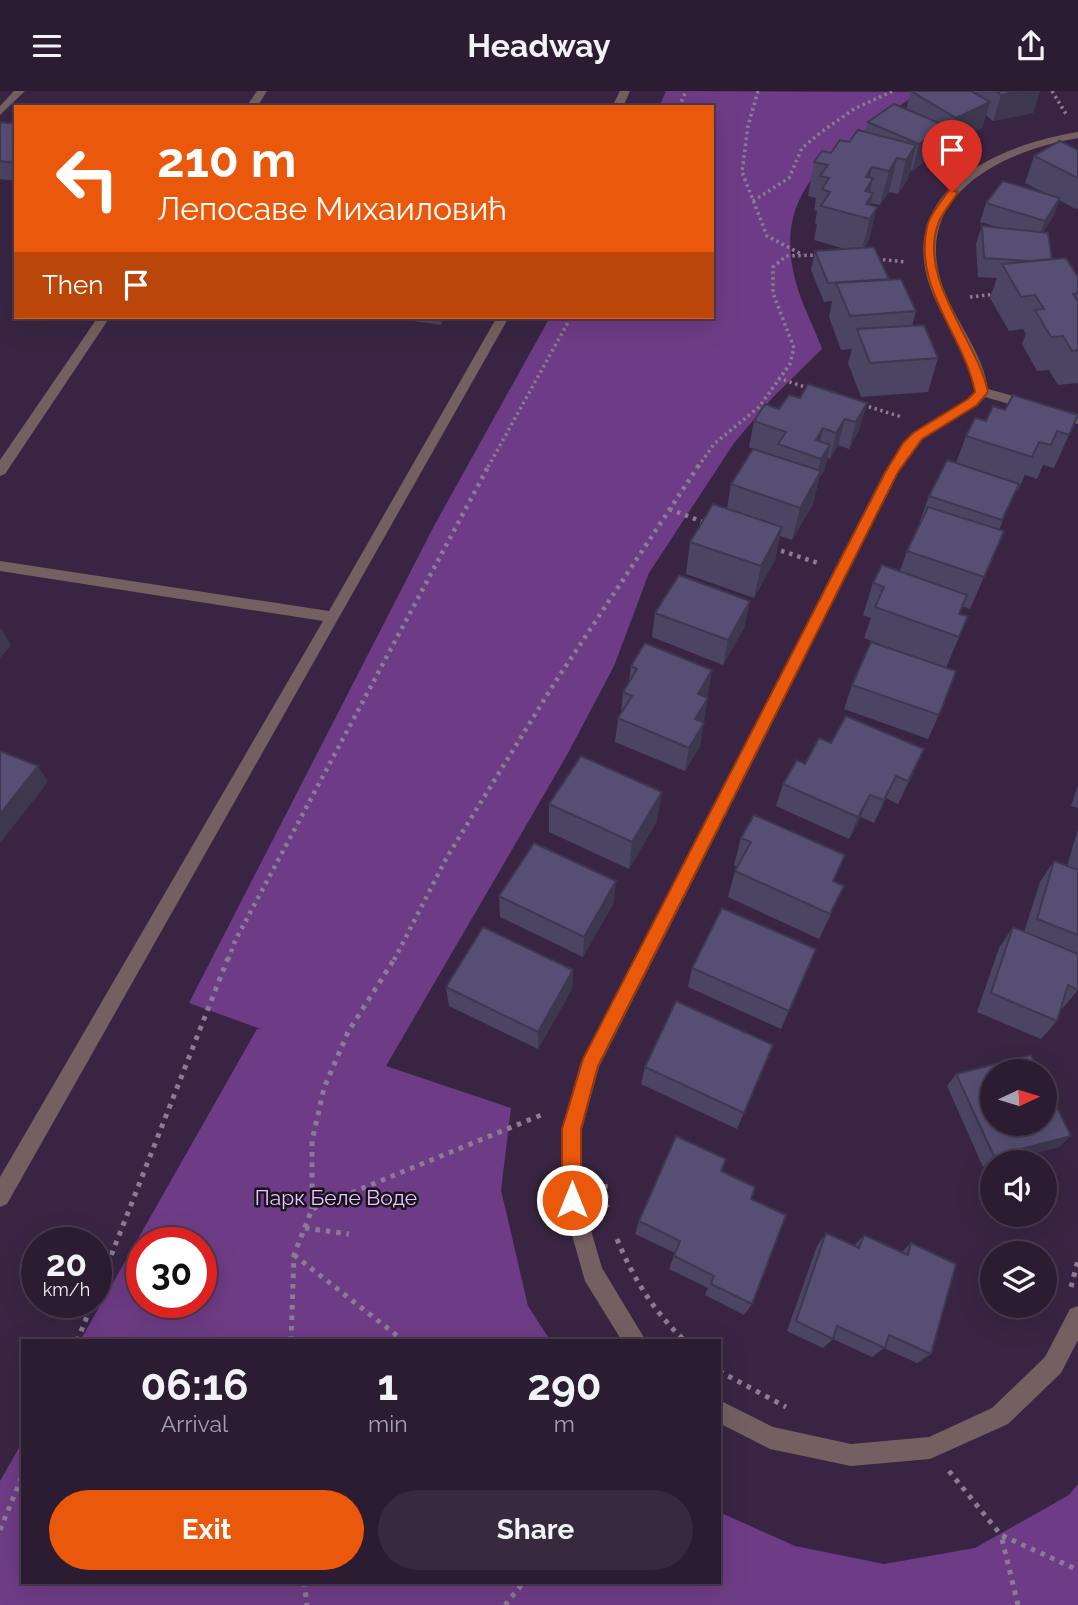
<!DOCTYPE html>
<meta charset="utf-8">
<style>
body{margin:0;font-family:Raleway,sans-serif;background:#37293e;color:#f1f3f6;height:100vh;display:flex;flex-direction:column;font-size:26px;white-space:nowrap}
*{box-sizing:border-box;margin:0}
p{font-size:23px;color:#a6a1ac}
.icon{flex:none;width:38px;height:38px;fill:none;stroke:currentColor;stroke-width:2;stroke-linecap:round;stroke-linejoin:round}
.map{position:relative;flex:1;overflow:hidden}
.side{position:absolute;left:21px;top:1248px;width:700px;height:245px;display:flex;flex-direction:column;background:#2b1c32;border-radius:0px;box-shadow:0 7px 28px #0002,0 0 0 2px #473a4d}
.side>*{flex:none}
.banner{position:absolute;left:14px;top:14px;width:700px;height:214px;border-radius:0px;box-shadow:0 7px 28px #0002,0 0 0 2px #473a4d;background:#ea580c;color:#fff;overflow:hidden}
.needle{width:46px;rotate:86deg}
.buttons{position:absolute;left:980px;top:968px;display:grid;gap:14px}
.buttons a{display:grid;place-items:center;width:77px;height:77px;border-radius:50%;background:#2b1c32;box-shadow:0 7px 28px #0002,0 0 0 2px #473a4d;font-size:35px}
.speed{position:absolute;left:21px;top:1136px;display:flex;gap:14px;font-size:35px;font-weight:700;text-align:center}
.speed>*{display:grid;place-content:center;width:91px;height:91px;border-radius:50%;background:#2b1c32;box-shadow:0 7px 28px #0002,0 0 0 2px #473a4d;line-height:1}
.speed small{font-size:18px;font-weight:400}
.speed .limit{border:10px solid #d22;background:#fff;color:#111}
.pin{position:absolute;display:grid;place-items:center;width:60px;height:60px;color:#fff;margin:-72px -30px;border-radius:50% 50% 50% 0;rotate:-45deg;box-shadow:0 0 7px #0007}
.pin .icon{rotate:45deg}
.me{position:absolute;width:77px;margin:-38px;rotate:0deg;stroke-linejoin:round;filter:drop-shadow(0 0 5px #0008)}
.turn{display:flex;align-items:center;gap:24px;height:147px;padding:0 28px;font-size:32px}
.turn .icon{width:91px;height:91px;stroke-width:2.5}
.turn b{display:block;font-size:49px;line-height:60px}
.then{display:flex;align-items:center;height:66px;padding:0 28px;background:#0003;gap:14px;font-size:26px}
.eta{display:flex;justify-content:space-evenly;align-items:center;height:119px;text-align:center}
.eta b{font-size:42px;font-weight:700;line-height:49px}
.primary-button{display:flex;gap:14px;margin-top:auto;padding:14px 28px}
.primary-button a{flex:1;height:80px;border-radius:42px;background:#ea580c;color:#fff;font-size:28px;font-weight:700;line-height:80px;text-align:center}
.primary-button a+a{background:#37293e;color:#f1f3f6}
header{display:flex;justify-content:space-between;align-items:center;height:91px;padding:0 28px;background:#2b1c32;font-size:32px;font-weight:700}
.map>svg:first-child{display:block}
.green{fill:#6e3c86;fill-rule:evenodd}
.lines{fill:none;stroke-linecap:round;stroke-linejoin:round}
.path-far2{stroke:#8b7b93;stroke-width:3.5;stroke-dasharray:2.5 3.5;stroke-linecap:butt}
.path-far1{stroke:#8b7b93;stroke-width:4.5;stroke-dasharray:3.5 5;stroke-linecap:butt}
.path{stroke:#8b7b93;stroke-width:5;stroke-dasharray:4.5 6;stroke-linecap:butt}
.minor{fill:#746061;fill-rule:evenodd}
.wall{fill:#4b4463}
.shaded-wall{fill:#3d3750}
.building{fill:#574f73;stroke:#3d3750;stroke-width:2}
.route{fill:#ea580c;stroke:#983908;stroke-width:2}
.labels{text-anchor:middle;stroke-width:5;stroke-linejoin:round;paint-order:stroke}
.park-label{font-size:21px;fill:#e7c6f9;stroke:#1b1220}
</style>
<header><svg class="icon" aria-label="menu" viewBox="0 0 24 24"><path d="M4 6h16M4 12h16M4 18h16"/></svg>Headway<svg class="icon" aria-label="share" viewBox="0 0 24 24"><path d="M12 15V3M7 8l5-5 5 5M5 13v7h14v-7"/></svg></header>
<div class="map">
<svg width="1078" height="1514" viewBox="0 0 1078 1514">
<rect width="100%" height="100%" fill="#392543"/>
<g class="green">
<path d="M666,0L919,1C848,54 768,89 796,192C802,214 814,236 822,258L773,306L734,352L649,482L614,575L567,664L386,975L511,1017L501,1099L528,1215L550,1249L80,1250L257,938H261L189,912L434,435L550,226H712V16H659ZM142,1152H201V1211H142Z"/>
<polygon points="23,1350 23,1491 719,1491 719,1421 795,1455 884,1473 975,1457 1069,1404 1078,1393 1078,1514 0,1514 0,1390"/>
</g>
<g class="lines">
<g class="path-far2">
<polyline points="758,0 748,35 742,81 767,145 803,164"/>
<polyline points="1052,0 1066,23"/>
<polyline points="679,16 686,0"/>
<polyline points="753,110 789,87 802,57 820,42 854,18 893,0"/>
<polyline points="877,168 906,171"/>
<polyline points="970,206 996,203"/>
<polyline points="778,287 811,298"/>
<polyline points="863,314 902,326"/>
<polyline points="488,376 571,226"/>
<polyline points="698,376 714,353 759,316 790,273 794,257 773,202 773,176 786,165 819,164"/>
</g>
<g class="path-far1">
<polyline points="669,418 706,432"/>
<polyline points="773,457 818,472"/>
<polyline points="228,869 235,850 489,374"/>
<polyline points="394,869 447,766 552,596 699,374"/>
</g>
<g class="path">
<polyline points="605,1093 607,1116"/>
<polyline points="312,1118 312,1050 324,997 348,941 395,867"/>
<polyline points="305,1137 349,1143"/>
<path d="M617,1148C633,1187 654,1221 685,1250"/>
<polyline points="294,1164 404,1250"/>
<polyline points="1071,1196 1078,1169"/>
<polyline points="96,1203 228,867"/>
<polyline points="77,1250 93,1211"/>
<polyline points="291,1250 294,1164 312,1118 546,1022"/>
<polyline points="719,1280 786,1316"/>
<polyline points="949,1380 1001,1444"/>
<polyline points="0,1439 23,1383"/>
<polyline points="304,1491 307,1514"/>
<polyline points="505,1514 524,1491"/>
<polyline points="1018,1514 1001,1444 1078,1479"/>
</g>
<g class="minor">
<polygon points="14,0 25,0 0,24 0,15"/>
<polygon points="257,0 267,0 257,16 246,16"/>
<polygon points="620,0 630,0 623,16 612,16"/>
<path d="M1078,41V47C1001,60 906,106 945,201C958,234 983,263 988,298L1078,323V333L985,306L978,314L923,348L898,382L599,976L582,1038V1109L602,1177L646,1250H622L585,1190L562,1109V1038L580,974L885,380L913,342L968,308L975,300C970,261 941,230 929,193C898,96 1003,53 1078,41Z"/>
<polygon points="98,226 110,226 5,383 0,385 0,369"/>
<polygon points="497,226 509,226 7,1113 0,1116 0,1086 323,530 0,480 0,470 329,520"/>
<polygon points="1078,1215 1078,1249 1061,1282 1008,1333 930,1368 851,1375 770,1358 719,1332 719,1309 773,1336 851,1353 929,1346 992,1317 1045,1266 1070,1218"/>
</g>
</g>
<g class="wall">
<polygon points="911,0 1040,0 1033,22 993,30 986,24 982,37 949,53 941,48 937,61 912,80 910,79 908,88 898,103 889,101 880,114 871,112 869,150 865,156 889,188 916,220 912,235 938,267 928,301 861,306 848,272 852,258 841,259 829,226 832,210 824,211 811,179 815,160 845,158 814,149 817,133 815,132 817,120 814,119 816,107 808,105 814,71 865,41 868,31 906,18"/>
<polygon points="0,31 16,33 16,90 0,88"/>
<polygon points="1078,59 1078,117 1076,118 1059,109 1053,126 1043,141 1052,168 1078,186 1078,292 1058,294 1049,279 1037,280 1022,253 1026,243 1023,238 1009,240 990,207 997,187 978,186 976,153 982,135 998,136 980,131 986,112 1046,103 1025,92 1034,65"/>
<polygon points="385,226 445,226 441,234"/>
<polygon points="867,312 859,339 849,358 838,354 830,368 827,367 824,380 819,387 813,413 792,449 780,445 775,469 754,507 686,483 690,451 727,418 731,393 753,358 749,356 754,330 779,318"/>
<polygon points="1005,319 1078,324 1054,377 1043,374 1037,388 1025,384 1018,399 1016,399 999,439 1004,440 970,518 962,515 959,523 968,525 946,577 939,624 928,648 844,618 852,594 915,566 864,547 871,527 863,524 873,492 900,480 907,460 921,431 920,430 929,405 956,372 966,345 986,330"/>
<polygon points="655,522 745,535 723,574 652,546"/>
<polygon points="631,575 712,579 707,606 700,655 685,680 615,651 618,627 621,622 623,601 629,590"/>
<polygon points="831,652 914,681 898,713 886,707 874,732 861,726 849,748 776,715 783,693 805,673"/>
<polygon points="1078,694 1078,717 1071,715"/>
<polygon points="549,713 657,730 629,778 549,741"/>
<polygon points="1078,738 1078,899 1062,918 1061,917 1057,930 1041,948 977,921 999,857 1013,836 1024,841 1040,791 1054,770 1067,775"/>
<polygon points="741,747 834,791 832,821 819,848 728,806 735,780 737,776 734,774"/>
<polygon points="499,805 614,811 583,866 500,826"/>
<polygon points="816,858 781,938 688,896 692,877"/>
<polygon points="573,879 572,898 538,958 449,915 446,896"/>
<polygon points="773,954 737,1038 641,993 645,976"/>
<polygon points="956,983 1059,1056 992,1071 992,1073 983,1076 947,995"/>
<polygon points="721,1080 751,1108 752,1213 744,1224 705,1204 708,1197 669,1178 675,1162 635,1143 639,1130"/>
<polygon points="826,1142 854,1155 864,1144 902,1161 911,1152 931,1263 917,1272 884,1257 872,1266 833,1248 823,1257 787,1240 817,1155"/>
</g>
<g class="shaded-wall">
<polygon points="1018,0 1040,0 1033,22 993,30 1001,4"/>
<polygon points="990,11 982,37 949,53 956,27"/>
<polygon points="944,34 937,61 912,80 919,53"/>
<polygon points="916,54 908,88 898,103 906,69"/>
<polygon points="897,67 889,101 880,114 889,80"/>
<polygon points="872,76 868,95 873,87 868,111 873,102 867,128 862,126 866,86"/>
<polygon points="1060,107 1053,126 1038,149 1045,130"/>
<polygon points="877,116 869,150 861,162 870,128"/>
<polygon points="441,226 445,226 441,234"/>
<polygon points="867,312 859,339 849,358 856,331"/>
<polygon points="845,328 838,354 830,368 836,342"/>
<polygon points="823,337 817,364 816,349"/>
<polygon points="830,354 824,380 819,387 813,413 792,449 800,417 816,388 821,368"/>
<polygon points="782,436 775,469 754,507 761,475"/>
<polygon points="750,510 745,535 723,574 728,549"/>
<polygon points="1,537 11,554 0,567 0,539"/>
<polygon points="712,579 708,604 694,627 698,603"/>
<polygon points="708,607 704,631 691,652 695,628"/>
<polygon points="704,632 700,655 685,680 689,657"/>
<polygon points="924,658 914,681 898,713 908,690"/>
<polygon points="38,675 48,691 0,752 0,723"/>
<polygon points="896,685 886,707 874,732 884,709"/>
<polygon points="662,701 657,730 629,778 632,751"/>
<polygon points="870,704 861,726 849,748 858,726"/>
<polygon points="616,790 614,811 583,866 584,846"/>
<polygon points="573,879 572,898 538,958 538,941"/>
<polygon points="1071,1045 1059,1056 1002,1071 992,1071 992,1073 983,1076 994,1065"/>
</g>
<g class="building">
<polygon points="911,0 971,0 990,11 956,27"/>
<polygon points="997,0 1018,0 1001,4"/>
<polygon points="894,13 944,34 919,53 868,31"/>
<polygon points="0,31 16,33 16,72 0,70"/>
<polygon points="858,39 916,54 906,69 897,67 889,80 872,76 866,86 873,87 865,100 873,102 866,113 877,116 870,128 821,115 830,101 822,98 829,87 820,85 828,74 814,71 822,60 831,62 840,49 849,51"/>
<polygon points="1060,50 1078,59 1078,87 1034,65"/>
<polygon points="1003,90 1060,107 1045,130 986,112"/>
<polygon points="982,135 1048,142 1052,168 1029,170 984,167"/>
<polygon points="874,156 889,188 828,192 815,160"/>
<polygon points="1066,167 1078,186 1078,202 1073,203 1078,210 1078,259 1072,260 1063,245 1051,246 1035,219 1044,218 1035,204 1021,206 1002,173"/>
<polygon points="901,188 916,220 850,225 836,192"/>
<polygon points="924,234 938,267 870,272 857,238"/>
<polygon points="808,293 867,312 856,331 845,328 836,342 823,337 816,349 830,354 821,368 778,353 786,341 754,330 765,313 779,318 789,304 800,307"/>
<polygon points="1013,304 1078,324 1069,344 1057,340 1051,354 1039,351 1032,366 966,345 975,327 986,330 993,315 1005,319"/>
<polygon points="753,358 821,380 800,417 731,393"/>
<polygon points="947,369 1019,393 1002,429 929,405"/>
<polygon points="713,413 782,436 761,475 690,451"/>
<polygon points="928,416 1004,440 984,486 907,460"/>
<polygon points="882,474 967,504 959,523 968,525 959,546 875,516 884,496 873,492"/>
<polygon points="679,484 750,510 728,549 655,522"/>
<polygon points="871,551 956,580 939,624 852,594"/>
<polygon points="645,552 712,579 698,603 708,607 695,628 704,632 689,657 618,627 632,605 623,601 637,578 631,575"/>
<polygon points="846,625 924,658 908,690 896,685 884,709 870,704 858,726 783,693 797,669 805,673 819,647 831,652"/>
<polygon points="0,660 38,675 0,723"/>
<polygon points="581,665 662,701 632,751 549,713"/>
<polygon points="754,724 845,764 833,790 844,795 830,823 735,780 751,751 741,747"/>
<polygon points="534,752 616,790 584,846 499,805"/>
<polygon points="1054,770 1078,779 1078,844 1037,828"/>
<polygon points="722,817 816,858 789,920 692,877"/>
<polygon points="483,836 573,879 538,941 446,896"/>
<polygon points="1013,836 1078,863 1078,899 1068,894 1057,930 991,902"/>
<polygon points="676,910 773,954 744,1022 645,976"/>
<polygon points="1031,964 1039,980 992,980 992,1032 1045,1032 1045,992 1071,1045 994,1065 956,983"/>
<polygon points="676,1045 726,1068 721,1080 755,1096 751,1108 786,1124 752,1213 711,1193 714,1185 674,1165 680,1150 639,1130"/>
<polygon points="826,1142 859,1157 864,1144 908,1164 911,1152 956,1173 931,1263 889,1244 885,1257 837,1235 833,1248 796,1230"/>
</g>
<path class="route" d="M949,99L958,101C952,111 942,122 938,133C918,189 977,249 988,301L977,314L922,348L898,381L598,975L581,1038V1109L578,1116L572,1118L565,1116L562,1109V1038L583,968L886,380L903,352L913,342L968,308L975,301C964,244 913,198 927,136C929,124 942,110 949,99Z"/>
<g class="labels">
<g class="park-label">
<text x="336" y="1114">Парк Беле Воде</text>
</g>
</g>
</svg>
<div class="buttons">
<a><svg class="needle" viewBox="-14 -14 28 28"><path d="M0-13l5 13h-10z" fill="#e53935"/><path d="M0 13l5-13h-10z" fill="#a6a1ac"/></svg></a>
<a><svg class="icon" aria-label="sound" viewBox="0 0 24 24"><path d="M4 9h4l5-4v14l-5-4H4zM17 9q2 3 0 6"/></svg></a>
<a><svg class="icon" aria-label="layers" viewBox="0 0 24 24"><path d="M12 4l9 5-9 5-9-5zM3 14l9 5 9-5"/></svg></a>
</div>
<div class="speed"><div>20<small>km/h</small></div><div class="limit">30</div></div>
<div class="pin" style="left:952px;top:101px;background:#d93025"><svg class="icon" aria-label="arrive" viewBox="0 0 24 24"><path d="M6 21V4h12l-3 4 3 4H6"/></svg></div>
<svg class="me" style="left:572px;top:1109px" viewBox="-20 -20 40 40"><circle r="17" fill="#ea580c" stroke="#fff" stroke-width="3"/><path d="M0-11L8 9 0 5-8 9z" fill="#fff"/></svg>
<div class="banner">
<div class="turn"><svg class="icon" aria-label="left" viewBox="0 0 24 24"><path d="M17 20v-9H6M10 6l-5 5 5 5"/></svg><div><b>210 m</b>Лепосаве Михаиловић</div></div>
<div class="then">Then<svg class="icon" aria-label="arrive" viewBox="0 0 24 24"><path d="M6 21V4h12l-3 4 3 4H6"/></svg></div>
</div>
<section class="side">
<div class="eta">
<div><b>06:16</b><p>Arrival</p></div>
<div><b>1</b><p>min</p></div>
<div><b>290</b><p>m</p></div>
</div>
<div class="primary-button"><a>Exit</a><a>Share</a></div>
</section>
</div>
